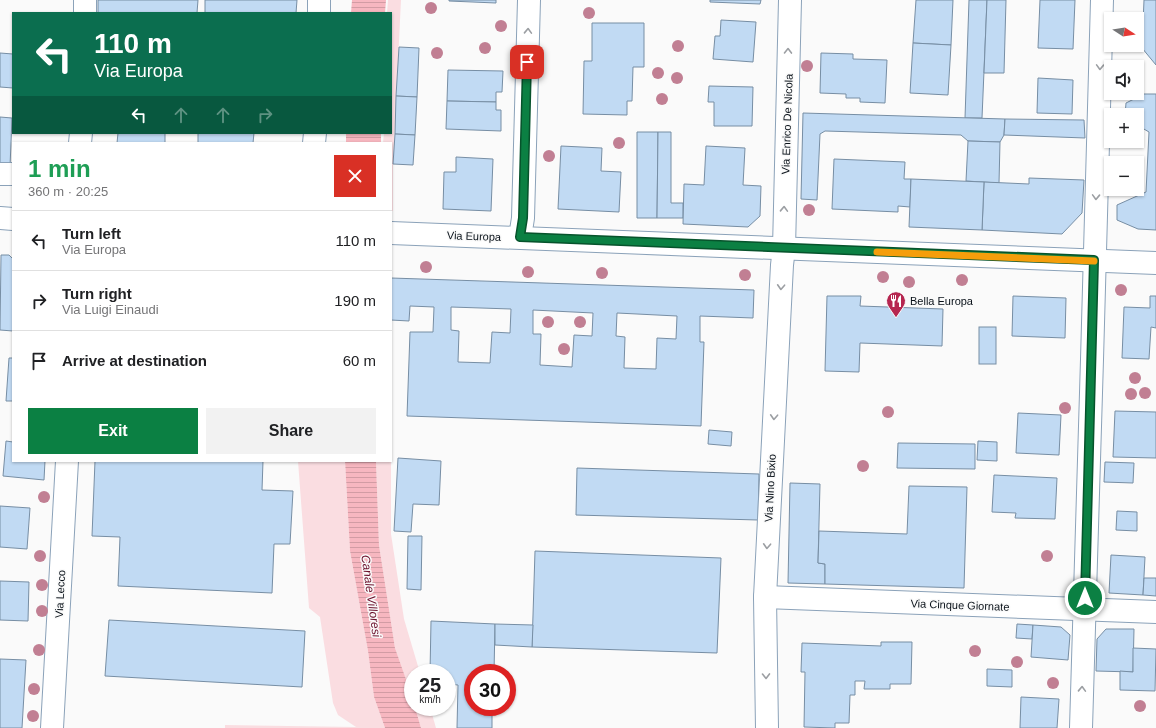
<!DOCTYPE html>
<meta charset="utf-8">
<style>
body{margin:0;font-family:Arial,sans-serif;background:#f2f2f2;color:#202124;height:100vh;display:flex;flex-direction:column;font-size:15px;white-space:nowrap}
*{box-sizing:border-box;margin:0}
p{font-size:13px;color:#757577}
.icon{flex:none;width:22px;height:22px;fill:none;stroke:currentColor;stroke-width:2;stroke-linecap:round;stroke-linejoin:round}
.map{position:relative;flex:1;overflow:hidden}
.panel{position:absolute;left:12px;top:142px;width:380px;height:320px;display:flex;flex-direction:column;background:#fff;border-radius:0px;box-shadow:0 1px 3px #0004}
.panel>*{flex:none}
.top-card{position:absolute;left:12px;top:12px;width:380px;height:122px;border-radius:0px;box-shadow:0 1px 3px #0004;background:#0b6e4f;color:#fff;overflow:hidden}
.needle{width:26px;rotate:102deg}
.tools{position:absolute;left:1104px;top:12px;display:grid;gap:8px}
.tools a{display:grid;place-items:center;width:40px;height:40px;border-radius:0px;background:#fff;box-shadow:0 1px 3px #0004;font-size:20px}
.speed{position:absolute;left:404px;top:664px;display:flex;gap:8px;font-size:20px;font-weight:700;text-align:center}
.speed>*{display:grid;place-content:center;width:52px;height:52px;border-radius:50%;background:#fff;box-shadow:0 1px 3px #0004;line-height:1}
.speed small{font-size:10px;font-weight:400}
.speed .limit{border:6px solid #d22;background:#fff;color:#111}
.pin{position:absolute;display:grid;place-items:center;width:34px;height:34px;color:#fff;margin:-17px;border-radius:8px;box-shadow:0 2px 6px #0006}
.me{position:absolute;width:44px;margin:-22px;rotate:0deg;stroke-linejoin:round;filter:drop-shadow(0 0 3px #0008)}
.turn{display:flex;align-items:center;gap:14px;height:84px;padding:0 16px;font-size:18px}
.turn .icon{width:52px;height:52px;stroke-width:2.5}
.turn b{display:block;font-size:28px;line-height:34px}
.lanes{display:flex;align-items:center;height:38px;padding:0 16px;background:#0003;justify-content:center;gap:20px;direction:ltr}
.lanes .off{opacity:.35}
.round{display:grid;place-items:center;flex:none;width:42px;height:42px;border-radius:0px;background:#f2f2f2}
.head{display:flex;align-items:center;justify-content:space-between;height:68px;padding:0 16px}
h1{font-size:24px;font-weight:700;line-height:30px;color:#1e9e55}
.button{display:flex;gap:8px;margin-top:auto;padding:8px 16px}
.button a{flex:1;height:46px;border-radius:0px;background:#0b8043;color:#fff;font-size:16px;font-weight:700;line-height:46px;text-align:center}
.button a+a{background:#f2f2f2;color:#202124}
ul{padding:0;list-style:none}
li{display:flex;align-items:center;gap:12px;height:60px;padding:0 16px;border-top:1px solid #e0e0e0}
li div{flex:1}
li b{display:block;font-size:15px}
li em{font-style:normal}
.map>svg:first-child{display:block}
.grass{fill:#fadde1}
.water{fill:url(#water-rules)}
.building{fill:#c1daf3;stroke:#778ea4;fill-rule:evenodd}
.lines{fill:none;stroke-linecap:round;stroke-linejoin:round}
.minor-casing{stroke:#8ba2b9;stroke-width:24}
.minor{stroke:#fff;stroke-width:22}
.tree{fill:#c17f93}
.oneway{stroke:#9c9fa3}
.route-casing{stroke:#07532c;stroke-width:10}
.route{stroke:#0b8043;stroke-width:7}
.slow{stroke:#f59e0b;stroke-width:7}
.labels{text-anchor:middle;stroke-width:3;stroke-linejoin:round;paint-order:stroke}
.street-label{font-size:11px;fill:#081018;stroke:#fafafa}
.poi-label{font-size:11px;fill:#081018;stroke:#fafafa;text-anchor:start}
.water-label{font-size:12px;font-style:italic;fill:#6b0f2b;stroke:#fafafa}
</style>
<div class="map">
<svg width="1156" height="728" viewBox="0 0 1156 728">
<defs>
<pattern id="water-rules" width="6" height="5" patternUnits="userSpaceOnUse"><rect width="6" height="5" fill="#f7b7c0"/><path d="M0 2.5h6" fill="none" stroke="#d29ca4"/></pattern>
</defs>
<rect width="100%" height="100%" fill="#fafafa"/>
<g class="grass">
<polygon points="388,0 401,0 393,164 393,211 391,211 391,143 383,143 384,133 391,133 391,13 387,13"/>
<polygon points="298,461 345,461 350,551 368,651 374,697 385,728 225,728 225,725 356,727 338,715 333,703 320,617 309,608"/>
<polygon points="376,461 391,461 391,534 404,619 420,673 413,673 413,702 395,648 379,545"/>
<polygon points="415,707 430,707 436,728 421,728"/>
</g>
<g class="water">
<polygon points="352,0 386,0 385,13 351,13"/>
<rect x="346" y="133" width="35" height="10"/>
<polygon points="345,461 376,461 379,545 395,648 410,691 413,702 413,707 415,707 421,728 385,728 374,697 368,651 350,551"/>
</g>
<g class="building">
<polygon points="98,0 198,0 197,13 98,13"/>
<polygon points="205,0 297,0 296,13 205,13"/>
<polygon points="449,0 496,0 496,3 449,1"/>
<polygon points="710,0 761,0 760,4 710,2"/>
<polygon points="916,0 953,0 951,45 913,43"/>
<polygon points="969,0 987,0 982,118 965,118"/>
<polygon points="987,0 1006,0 1004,73 984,73"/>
<polygon points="1040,0 1075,0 1073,49 1038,48"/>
<polygon points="1144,0 1156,0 1156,65 1142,48"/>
<polygon points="721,20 756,22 753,62 713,59 715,36 720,36"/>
<polygon points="592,23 644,23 644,67 633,67 632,101 627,101 627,115 583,114 584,61 592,61"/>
<polygon points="913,43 951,45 948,95 910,93"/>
<polygon points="399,47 419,48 417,97 396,96"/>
<polygon points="0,53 13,54 13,88 0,87"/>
<polygon points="821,53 853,54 853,59 887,60 885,103 860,102 860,98 846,98 846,94 820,93"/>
<polygon points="448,70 503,71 502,92 496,92 496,102 447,101"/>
<polygon points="1038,78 1073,80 1072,114 1037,113"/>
<polygon points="709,86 753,87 752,126 714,126 714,102 708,102"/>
<polygon points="1144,94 1156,94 1156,230 1138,229 1117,220 1117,205 1146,192 1149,132 1137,125 1137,115 1125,115 1126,103"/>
<polygon points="396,96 417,97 415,135 395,134"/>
<polygon points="447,101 496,102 496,110 501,110 501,131 446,129"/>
<polygon points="803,113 1005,119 1004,135 1000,142 968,141 961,135 825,131 820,134 817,200 801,199"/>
<polygon points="0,117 12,118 10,167 0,166"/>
<polygon points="1005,119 1084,120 1085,138 1004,135"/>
<polygon points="637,132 658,132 657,218 637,218"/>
<polygon points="658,132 671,132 671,203 683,203 683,218 657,218"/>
<polygon points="118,133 165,133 165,143 117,143"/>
<polygon points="198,133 254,133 253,143 198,143"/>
<polygon points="395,134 415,135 413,165 393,164"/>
<polygon points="968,141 1000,142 999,183 966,181"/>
<polygon points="561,146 602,148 601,171 621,172 619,212 558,209"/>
<polygon points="706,146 745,148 743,185 761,186 760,216 748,227 683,224 684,184 704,185"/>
<polygon points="456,157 493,159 491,211 443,209 444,172 456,172"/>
<polygon points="834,159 905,162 904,179 911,179 910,207 898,206 898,212 832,209"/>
<polygon points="1029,178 1084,180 1082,213 1062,234 982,230 984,182 1029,184"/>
<polygon points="911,179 984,182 982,230 909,227"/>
<polygon points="1,255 9,255 13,259 13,331 0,330"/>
<path d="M391,278L754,290L753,318L700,316V342H704L701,426L407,416L410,332H433L434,307L410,306L409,321L391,320ZM451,307L511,309L510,333L492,332L490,363L458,362L459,331L451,330ZM533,310L593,313L592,336L574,335L572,367L540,365L541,334H533ZM617,313L677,316L676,339L657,338L656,369L624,368L625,337L616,336Z"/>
<polygon points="827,296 861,296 860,306 943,309 942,346 860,343 859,372 825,371"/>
<polygon points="1013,296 1066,298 1065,338 1012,336"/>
<polygon points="1150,296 1156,296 1156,328 1151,327 1149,359 1122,358 1124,307 1150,308"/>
<rect x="979" y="327" width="17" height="37"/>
<polygon points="9,358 13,358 13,401 6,401"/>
<polygon points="1115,411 1156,412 1156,458 1113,457"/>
<polygon points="1018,413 1061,415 1059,455 1016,453"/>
<polygon points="709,430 732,432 731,446 708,444"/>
<polygon points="6,441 13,442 13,461 45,461 44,480 3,476"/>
<polygon points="978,441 997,442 997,461 977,460"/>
<polygon points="898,443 975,444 975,469 897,468"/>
<polygon points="398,458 441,461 439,505 413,504 411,532 394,531"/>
<polygon points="95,461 263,461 262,490 293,491 290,544 274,544 272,593 118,586 120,537 92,536"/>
<polygon points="1105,462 1134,463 1133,483 1104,482"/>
<polygon points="577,468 759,474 758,520 576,515"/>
<polygon points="994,475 1057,478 1055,519 1015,518 1016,513 992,512"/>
<polygon points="790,483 820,484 818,563 825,564 825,584 788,583"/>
<polygon points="909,486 967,487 964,588 825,584 825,564 818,563 819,531 907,534"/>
<polygon points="0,506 30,508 27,549 0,547"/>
<polygon points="1117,511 1137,512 1137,531 1116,530"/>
<polygon points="408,536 422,536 421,590 407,589"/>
<polygon points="535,551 721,558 717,653 532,647"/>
<polygon points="1111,555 1145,557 1143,595 1109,593"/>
<polygon points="1144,578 1156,578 1156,596 1143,595"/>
<polygon points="0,581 29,582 28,621 0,620"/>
<polygon points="109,620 305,631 302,687 105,676"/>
<polygon points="431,621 495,624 494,673 473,673 473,707 492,707 492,728 457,728 458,685 447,684 447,673 430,673"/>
<polygon points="495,624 533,625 532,647 495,645"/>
<polygon points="1017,624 1033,625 1032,639 1016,638"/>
<polygon points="1033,625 1061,627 1070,635 1068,660 1031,657"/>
<polygon points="1106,629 1134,629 1133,672 1096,671 1097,639"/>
<polygon points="881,642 912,642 911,684 890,684 890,689 864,689 865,681 855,681 855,695 850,695 849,723 835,723 835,728 804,727 805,672 801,672 802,643 881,646"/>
<polygon points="1133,648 1156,649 1155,691 1120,690 1120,671 1133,672"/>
<polygon points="0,659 26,660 22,728 0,728"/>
<polygon points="987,669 1012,670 1012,687 987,686"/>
<polygon points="1021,697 1059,699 1057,728 1020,728"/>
</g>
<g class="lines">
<defs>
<g id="minor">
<polyline points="85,13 85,0"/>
<polyline points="319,13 319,0"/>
<polyline points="80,143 81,133"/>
<polyline points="314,143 315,133"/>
<polyline points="0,174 13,174"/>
<polyline points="0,218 13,219"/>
<polyline points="391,233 1156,263"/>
<polyline points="520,237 523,218 529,0"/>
<polyline points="765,597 1156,612"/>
<polyline points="52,728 67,461"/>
<polyline points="767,728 765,597 782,265 784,248 790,0"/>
<path d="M1081,728C1090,485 1094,243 1102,0"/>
</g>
</defs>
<use href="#minor" class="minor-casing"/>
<use href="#minor" class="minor"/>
</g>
<g class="tree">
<circle cx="431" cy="8" r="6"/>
<circle cx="589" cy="13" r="6"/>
<circle cx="501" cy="26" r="6"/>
<circle cx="678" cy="46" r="6"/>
<circle cx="485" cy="48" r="6"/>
<circle cx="437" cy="53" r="6"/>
<circle cx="807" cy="66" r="6"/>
<circle cx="658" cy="73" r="6"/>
<circle cx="677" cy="78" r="6"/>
<circle cx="662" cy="99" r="6"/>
<circle cx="619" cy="143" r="6"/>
<circle cx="549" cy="156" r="6"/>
<circle cx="809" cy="210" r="6"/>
<circle cx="426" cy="267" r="6"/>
<circle cx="528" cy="272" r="6"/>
<circle cx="602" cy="273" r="6"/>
<circle cx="745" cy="275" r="6"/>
<circle cx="883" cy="277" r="6"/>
<circle cx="962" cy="280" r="6"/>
<circle cx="909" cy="282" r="6"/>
<circle cx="1121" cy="290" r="6"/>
<circle cx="548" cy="322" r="6"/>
<circle cx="580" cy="322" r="6"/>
<circle cx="564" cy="349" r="6"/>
<circle cx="1135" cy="378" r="6"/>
<circle cx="1145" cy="393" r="6"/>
<circle cx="1131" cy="394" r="6"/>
<circle cx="1065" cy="408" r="6"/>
<circle cx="888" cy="412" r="6"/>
<circle cx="863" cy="466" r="6"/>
<circle cx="44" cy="497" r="6"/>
<circle cx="40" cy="556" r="6"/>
<circle cx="1047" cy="556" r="6"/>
<circle cx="42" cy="585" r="6"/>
<circle cx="42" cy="611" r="6"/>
<circle cx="39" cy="650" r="6"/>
<circle cx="975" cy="651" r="6"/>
<circle cx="1017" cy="662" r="6"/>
<circle cx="1053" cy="683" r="6"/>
<circle cx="34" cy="689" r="6"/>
<circle cx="1140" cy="706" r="6"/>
<circle cx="33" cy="716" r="6"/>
</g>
<defs><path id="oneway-chevron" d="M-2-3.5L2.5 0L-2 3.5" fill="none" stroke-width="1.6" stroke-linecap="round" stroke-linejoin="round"/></defs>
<g class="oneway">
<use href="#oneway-chevron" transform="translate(528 31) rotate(-88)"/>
<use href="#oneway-chevron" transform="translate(788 51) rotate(-89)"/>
<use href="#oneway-chevron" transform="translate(1100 67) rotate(92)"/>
<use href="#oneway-chevron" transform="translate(1096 197) rotate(92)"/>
<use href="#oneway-chevron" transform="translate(784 209) rotate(-88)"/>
<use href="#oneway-chevron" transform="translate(781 287) rotate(93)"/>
<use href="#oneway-chevron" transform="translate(774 417) rotate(93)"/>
<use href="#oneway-chevron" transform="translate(767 546) rotate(93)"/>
<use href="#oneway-chevron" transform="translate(766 676) rotate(89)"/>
<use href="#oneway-chevron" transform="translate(1082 689) rotate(-88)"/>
</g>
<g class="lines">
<defs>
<polyline id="route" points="527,62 523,218 520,237 1094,260 1085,598"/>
</defs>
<use href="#route" class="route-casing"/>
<use href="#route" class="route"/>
<polyline class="slow" points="877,252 1094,261"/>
</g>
<defs>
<symbol id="restaurant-pin" viewBox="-11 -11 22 30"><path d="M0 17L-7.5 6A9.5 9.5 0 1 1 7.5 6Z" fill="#b62650" stroke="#fafafa"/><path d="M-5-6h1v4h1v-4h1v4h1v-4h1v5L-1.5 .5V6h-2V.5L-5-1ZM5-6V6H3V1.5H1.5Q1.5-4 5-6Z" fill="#fff"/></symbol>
</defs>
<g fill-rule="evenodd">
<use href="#restaurant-pin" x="885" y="290" width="22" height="30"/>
</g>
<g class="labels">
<g class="street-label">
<text transform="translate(787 124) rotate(-88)" y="4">Via Enrico De Nicola</text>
<text transform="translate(474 236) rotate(2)" y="4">Via Europa</text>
<text transform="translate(770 488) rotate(-87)" y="4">Via Nino Bixio</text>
<text transform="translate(60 594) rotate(-87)" y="4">Via Lecco</text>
<text transform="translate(960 605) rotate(2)" y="4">Via Cinque Giornate</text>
</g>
<g class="poi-label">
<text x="910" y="305">Bella Europa</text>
</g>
<g class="water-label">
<text transform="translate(371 596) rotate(82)" y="4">Canale Villoresi</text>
</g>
</g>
</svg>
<div class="tools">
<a><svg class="needle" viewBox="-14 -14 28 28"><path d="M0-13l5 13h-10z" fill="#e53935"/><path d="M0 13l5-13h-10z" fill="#757577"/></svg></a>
<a><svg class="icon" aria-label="sound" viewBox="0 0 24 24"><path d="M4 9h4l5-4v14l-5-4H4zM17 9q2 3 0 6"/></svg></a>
<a>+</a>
<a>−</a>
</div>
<div class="speed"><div>25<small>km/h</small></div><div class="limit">30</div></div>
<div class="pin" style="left:527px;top:62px;background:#d93025"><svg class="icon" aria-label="arrive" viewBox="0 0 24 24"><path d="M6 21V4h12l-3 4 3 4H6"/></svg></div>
<svg class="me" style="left:1085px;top:598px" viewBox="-20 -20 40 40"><circle r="17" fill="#0b8043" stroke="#fff" stroke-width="3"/><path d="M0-11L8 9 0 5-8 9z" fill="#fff"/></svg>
<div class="top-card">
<div class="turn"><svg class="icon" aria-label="left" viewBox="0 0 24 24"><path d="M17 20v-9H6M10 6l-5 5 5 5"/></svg><div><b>110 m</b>Via Europa</div></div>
<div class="lanes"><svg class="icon" aria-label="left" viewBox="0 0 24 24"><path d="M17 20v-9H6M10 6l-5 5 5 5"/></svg><svg class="icon off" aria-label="ahead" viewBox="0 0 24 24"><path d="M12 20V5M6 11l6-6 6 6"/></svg><svg class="icon off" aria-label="ahead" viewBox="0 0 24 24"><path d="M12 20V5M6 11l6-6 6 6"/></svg><svg class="icon off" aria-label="right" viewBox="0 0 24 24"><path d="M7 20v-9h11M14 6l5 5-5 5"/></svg></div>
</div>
<section class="panel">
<div class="head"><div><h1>1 min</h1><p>360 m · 20:25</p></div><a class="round" style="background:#d93025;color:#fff"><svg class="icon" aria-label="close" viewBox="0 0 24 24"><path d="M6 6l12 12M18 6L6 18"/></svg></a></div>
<ul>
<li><svg class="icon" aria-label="left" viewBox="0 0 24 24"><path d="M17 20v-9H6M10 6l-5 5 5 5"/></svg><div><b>Turn left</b><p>Via Europa</p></div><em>110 m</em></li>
<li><svg class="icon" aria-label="right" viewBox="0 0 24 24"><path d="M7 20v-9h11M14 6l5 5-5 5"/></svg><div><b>Turn right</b><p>Via Luigi Einaudi</p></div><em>190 m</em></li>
<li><svg class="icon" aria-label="arrive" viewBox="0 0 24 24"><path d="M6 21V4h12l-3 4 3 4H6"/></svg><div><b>Arrive at destination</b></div><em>60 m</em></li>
</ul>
<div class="button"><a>Exit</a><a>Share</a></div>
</section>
</div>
